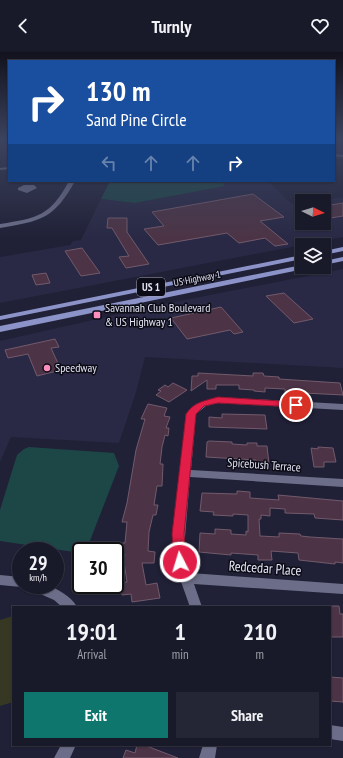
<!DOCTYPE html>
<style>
body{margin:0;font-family:"PT Sans Narrow",sans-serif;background:#252635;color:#f1f3f6;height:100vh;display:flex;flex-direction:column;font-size:15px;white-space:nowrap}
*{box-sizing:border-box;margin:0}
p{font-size:13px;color:#9fa0a8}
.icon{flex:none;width:22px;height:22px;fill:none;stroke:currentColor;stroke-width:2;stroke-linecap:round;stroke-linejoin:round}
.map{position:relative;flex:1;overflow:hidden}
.sheet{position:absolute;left:12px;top:554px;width:319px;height:140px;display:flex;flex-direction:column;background:#181929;border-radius:0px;box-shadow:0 1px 3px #0004,0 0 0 1px #363846}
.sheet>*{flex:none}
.guide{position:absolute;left:8px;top:8px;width:327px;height:122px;border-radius:0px;box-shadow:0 1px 3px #0004,0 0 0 1px #363846;background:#1a4fa0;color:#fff;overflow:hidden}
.needle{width:26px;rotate:95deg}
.tools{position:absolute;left:295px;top:142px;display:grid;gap:8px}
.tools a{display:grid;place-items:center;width:36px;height:36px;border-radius:0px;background:#181929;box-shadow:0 1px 3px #0004,0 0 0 1px #363846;font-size:20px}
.speed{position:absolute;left:12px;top:490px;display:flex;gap:8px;font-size:20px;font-weight:700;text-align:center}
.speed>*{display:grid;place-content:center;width:52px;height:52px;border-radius:50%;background:#181929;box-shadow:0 1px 3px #0004,0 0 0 1px #363846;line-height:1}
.speed small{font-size:10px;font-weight:400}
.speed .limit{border:2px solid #111;border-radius:6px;background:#fff;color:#111}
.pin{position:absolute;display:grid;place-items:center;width:34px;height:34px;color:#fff;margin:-17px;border:2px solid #fff;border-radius:50%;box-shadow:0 1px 4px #0007}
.me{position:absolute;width:44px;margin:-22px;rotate:355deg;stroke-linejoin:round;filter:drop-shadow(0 0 3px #0008)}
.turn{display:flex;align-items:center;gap:14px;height:84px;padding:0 12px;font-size:18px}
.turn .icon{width:52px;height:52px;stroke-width:2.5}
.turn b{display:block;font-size:28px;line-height:34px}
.lanes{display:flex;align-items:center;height:38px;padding:0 12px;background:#0003;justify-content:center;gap:20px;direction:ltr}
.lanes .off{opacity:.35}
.eta{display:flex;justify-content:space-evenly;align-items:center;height:68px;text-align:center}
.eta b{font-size:24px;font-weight:700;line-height:28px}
.button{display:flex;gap:8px;margin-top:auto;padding:8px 12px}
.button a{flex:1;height:46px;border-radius:0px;background:#0f766e;color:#fff;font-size:16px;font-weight:700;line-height:46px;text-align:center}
.button a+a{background:#252635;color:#f1f3f6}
header{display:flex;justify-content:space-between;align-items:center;height:52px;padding:0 12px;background:#181929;font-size:18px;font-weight:700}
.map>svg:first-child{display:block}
.built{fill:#292945}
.green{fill:#373824}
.water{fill:#1d4647}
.building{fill:#4c3446;stroke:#725a6c}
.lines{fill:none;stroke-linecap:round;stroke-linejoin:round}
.minor{fill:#6c6e89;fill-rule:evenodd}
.major{fill:#8c93c9;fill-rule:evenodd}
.route{fill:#e11d48;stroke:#92132f}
.poi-dot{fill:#fe8ebd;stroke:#0b0c16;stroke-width:1.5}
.labels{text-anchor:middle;stroke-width:3;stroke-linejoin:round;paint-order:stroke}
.far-street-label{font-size:10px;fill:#e2e3f3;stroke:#0b0c16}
.shield{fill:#0b0c16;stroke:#a2a2b1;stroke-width:1}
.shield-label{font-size:11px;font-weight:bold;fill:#e2e3f3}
.poi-label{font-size:12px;fill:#e2e3f3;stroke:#0b0c16;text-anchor:start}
.street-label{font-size:12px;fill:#e2e3f3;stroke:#0b0c16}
.near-street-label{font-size:14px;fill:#e2e3f3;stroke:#0b0c16}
</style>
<header><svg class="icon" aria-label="back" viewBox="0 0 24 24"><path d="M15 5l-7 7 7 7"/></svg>Turnly<svg class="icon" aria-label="heart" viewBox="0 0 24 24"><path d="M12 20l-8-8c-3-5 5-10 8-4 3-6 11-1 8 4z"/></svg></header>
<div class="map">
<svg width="343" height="706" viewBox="0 0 343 706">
<rect width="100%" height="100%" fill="#202137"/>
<g class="built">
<rect x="334" y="87" width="9" height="20"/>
<polygon points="182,129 269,130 292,152 302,151 302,171 324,171 324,149 314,149 343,145 343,185 0,251 0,205 70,193 73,189 81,188 101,147 135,151 225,134 222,130"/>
<polygon points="343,217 343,316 145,305 136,340 119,391 11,385 0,410 0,289 159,253"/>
</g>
<polygon class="green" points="13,564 13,650 0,654 0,568"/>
<g class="water">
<polygon points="110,129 222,130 225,134 135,151 101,147"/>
<polygon points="29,395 114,401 119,414 86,499 81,499 81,501 0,489 0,458 17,403 24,397"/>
</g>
<g class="building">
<polygon points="253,142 284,165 260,169 288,192 275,194 265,186 239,191 227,181 158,193 144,177 164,174 152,160"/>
<polygon points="343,151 343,164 324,167 324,154"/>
<polygon points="108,166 127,166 127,180 149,212 126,216 119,205 129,204 112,176 107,176"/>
<polygon points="82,196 100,221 81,224 65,199"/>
<polygon points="46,221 50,231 36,233 32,223"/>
<polygon points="284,241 313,267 294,271 266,244"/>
<polygon points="221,255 243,280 234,282 230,278 187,287 171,266"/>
<polygon points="55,287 59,295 51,296 61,318 37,324 28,302 8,306 5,298"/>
<polygon points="198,321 253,324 253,321 263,321 264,324 279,325 279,327 340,331 343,343 285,340 285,337 265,336 265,340 254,339 254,338 239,337 239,333 216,333 216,337 207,337 207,328 191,339 192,324 198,324"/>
<polygon points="173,331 187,338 169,350 156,343 161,339 158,338 165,333 168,335"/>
<polygon points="148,352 167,356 164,364 170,365 166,376 169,376 168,384 165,383 162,395 160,412 163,412 162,434 157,434 154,453 158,453 156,463 153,463 149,480 148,499 155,500 154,511 142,511 146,533 157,531 160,546 132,550 131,542 122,543 121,531 127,530 124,510 125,502 119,502 121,491 125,491 127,470 122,470 127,451 136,398 145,367 141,367"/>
<polygon points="222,362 265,363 267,377 209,375 209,365 222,366"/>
<polygon points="209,389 232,390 232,392 247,393 247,391 257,391 257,394 267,394 269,412 256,411 256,408 206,405 207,390"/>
<polygon points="318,395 333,396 336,410 324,410 324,415 314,415 311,396 318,397"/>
<polygon points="237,439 250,440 250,446 279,448 278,443 343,449 343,468 315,466 314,462 285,461 285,457 270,456 270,464 261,463 261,467 259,467 260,484 279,485 279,481 300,482 301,484 310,485 343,487 343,511 335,510 335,512 299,508 298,501 271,499 272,508 258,508 258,503 231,501 231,503 199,500 200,481 215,482 215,477 231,478 231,482 246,483 246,479 248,480 248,463 233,462 233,464 213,463 214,460 200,459 202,441 237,442"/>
<polygon points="330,554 339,554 340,562 343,562 343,585 330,585"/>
<polygon points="330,625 343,626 343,650 330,649"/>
<polygon points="137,693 144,693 178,706 123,706 126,698 135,701"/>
</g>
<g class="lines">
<g class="minor">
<polygon points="334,102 343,103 343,105 334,104"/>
<polygon points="9,115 9,117 0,118 0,116"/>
<path d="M69,129H75C54,167 41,169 0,176V172C38,166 50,164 69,129Z"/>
<polygon points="24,133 34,133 37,136 27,141 18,138 18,136"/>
<polygon points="218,345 343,352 343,358 218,351 206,354 196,362 191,418 343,427 343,435 190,425 184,497 186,510 190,521 343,532 343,542 194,532 202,555 190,555 174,510 172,497 180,423 179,421 180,418 186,362 196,352"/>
<polygon points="0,523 21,525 21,533 26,533 21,535 0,533"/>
<path d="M27,533C33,533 41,532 46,533C57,536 72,545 77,555H62L54,548L29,537Z"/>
<polygon points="330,673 343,675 343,689 330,687"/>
<polygon points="61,693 76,693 70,706 54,706"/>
<polygon points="203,693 217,693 215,706 199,706"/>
</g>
<g class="major">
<polygon points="343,195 343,199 324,203 324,199"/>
<polygon points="302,203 302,207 0,268 0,264"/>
<polygon points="343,205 343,209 324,213 324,209"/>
<polygon points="302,213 302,215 308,215 304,217 0,280 0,274"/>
</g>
</g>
<linearGradient id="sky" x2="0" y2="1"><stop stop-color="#12121e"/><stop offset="0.47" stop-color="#3c435e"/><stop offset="1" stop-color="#3c435e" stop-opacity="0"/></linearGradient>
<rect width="343" height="186" fill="url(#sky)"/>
<path class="route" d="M218,345L296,350L301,353L296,355L218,351L204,354L196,362L184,482L186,510L184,514L180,515L175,514L174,510L172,482L186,362C194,350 204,349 218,345Z"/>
<g class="poi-dot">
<rect x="93" y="259" width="8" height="8" rx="2"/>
<circle cx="47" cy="316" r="4"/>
</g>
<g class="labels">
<g class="far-street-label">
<text transform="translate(197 226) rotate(-11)" y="4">US Highway 1</text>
</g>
<rect class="shield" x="137" y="226" width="28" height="18" rx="3"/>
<g class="shield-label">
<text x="151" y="239">US 1</text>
</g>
<g class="poi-label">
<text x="105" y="260">Savannah Club Boulevard<tspan x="105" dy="14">&amp; US Highway 1</tspan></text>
<text x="55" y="320">Speedway</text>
</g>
<g class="street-label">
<text transform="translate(264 413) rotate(4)" y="4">Spicebush Terrace</text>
</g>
<g class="near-street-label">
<text transform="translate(265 516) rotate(4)" y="5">Redcedar Place</text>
</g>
</g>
</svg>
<div class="tools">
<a><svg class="needle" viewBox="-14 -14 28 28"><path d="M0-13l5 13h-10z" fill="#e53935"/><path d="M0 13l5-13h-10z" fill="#9fa0a8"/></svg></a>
<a><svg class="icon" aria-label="layers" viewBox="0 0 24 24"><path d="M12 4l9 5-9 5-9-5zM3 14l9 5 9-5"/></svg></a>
</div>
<div class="speed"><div>29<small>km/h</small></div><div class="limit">30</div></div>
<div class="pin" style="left:296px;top:353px;background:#d93025"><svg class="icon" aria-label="arrive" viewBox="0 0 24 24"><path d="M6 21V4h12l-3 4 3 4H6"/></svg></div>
<svg class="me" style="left:180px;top:510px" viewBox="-20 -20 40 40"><circle r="17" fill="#e11d48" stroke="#fff" stroke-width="3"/><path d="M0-11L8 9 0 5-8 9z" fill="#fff"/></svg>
<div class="guide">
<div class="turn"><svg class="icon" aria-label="right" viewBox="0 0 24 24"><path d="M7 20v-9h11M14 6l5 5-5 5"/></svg><div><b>130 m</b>Sand Pine Circle</div></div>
<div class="lanes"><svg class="icon off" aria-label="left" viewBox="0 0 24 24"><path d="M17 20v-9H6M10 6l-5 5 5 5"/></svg><svg class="icon off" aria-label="ahead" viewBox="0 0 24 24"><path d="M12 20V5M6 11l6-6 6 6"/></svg><svg class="icon off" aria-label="ahead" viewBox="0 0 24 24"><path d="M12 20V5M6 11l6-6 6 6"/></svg><svg class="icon" aria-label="right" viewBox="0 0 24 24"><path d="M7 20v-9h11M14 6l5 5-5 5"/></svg></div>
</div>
<section class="sheet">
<div class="eta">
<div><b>19:01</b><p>Arrival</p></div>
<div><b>1</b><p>min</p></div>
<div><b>210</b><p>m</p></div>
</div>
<div class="button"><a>Exit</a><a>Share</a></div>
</section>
</div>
